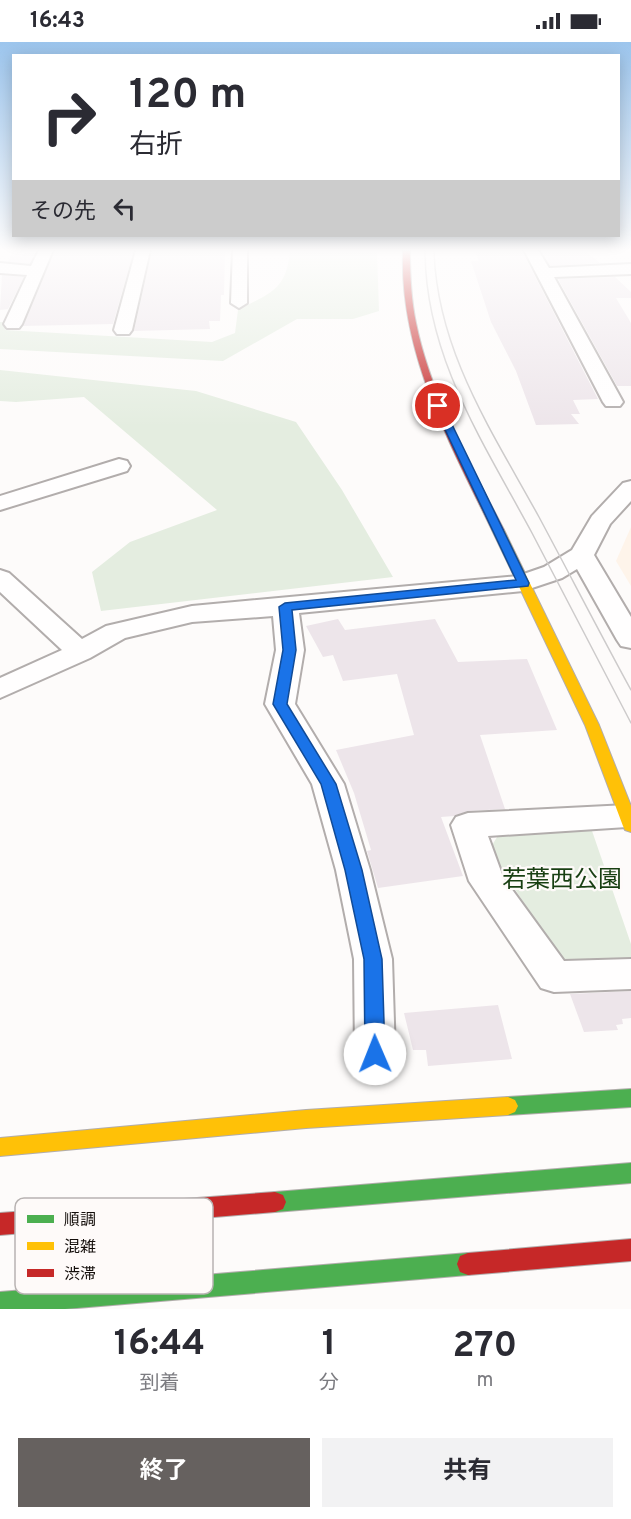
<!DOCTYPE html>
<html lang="ja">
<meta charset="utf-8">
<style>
body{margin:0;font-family:Overpass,"Noto Sans JP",sans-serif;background:#f2f2f3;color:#2b2b33;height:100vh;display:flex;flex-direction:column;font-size:22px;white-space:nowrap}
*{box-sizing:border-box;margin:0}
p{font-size:20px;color:#7c7c81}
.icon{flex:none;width:33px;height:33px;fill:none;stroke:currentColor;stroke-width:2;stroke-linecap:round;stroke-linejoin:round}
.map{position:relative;height:1267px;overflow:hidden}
.drawer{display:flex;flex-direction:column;background:#fff;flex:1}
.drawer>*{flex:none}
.top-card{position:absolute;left:12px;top:12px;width:608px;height:183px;border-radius:0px;box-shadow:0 3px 15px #0003;background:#fff;color:#2b2b33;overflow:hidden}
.pin{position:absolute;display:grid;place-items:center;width:51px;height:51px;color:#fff;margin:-26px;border:3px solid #fff;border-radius:50%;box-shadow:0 2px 6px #0007}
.me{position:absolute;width:66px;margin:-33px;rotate:359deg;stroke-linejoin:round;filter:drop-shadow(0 0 4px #0008)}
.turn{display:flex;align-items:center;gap:21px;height:126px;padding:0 18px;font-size:27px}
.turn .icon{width:78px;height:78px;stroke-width:2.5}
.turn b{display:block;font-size:42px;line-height:51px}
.then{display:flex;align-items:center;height:57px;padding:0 18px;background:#0003;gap:12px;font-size:22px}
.eta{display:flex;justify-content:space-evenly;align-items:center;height:102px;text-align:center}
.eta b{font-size:36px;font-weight:700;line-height:42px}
.action{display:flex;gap:12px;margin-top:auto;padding:12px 18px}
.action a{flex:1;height:69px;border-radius:0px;background:#66615f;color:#fff;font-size:24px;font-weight:700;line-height:69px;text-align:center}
.action a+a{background:#f2f2f3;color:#2b2b33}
.status{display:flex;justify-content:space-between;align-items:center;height:42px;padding:0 30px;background:#fff;direction:ltr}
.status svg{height:16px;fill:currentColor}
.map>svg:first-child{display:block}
.education{fill:#fef4ea}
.green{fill:#e4ede0}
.building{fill:#ede5ea}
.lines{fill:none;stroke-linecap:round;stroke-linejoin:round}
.street-casing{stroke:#b2adac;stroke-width:4}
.fast-casing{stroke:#b2adac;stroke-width:2}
.slow-casing{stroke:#b2adac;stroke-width:2}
.jam-casing{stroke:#b2adac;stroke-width:2}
.street{fill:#fffefe;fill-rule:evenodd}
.fast{fill:#4caf50;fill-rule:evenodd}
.slow{fill:#ffc107;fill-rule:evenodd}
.jam{fill:#c62828;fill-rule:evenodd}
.tram{stroke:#cdcbcb;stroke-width:1.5}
.route{fill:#1a73e8;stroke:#114b97;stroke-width:1.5}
.labels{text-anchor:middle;stroke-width:4.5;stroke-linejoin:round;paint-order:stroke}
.near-park-label{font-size:24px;fill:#183f12;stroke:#fefaf9}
.key{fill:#fefaf9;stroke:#b8b3b2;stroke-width:1.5}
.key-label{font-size:16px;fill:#140e0b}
</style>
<div class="status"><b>16:43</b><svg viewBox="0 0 49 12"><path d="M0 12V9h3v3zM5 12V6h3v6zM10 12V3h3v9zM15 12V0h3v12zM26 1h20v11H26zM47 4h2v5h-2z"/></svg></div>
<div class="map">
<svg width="631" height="1267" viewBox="0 0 631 1267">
<rect width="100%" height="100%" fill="#fdfbfa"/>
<polygon class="education" points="631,485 631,544 616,519"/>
<g class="green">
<path d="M290,208L377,209L379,269L353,277H297L223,319L0,307V280H4L5,288L212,300L235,291L238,268C270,251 287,248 290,208Z"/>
<polygon points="0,328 196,349 296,380 342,448 393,535 101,569 92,530 130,500 217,468 84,355 16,360 0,359"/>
<polygon points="591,786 631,902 631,920 566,925 489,808 499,792"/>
</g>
<g class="building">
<polygon points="134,208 113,282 23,284 54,210"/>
<polygon points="152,208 225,208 224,253 221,253 220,279 209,279 210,287 134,289"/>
<polygon points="584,208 600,221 550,224 541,209"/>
<polygon points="522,209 598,357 573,358 580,372 571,372 579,382 536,383 516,329 491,280 471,219 479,219 475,210"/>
<polygon points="12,211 35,211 30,222 8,220"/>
<polygon points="2,233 24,235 8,267 0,268"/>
<polygon points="615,235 631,250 631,256 616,256 631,281 631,344 617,344 558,237"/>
<polygon points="338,577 345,588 435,577 458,620 527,617 557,688 480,693 505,767 468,769 454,774 441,775 463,834 378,846 367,809 371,808 354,751 336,708 414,693 397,632 343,639 333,613 323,615 306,584"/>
<polygon points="631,949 631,976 622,977 623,982 616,983 618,988 584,990 570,952"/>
<polygon points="498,963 512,1017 428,1024 426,1008 413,1008 404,971"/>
</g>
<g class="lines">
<defs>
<g id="street">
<polygon points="39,208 53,208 22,282 19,286 7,286 4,282 27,233 0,231 0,221 31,224"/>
<polygon points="136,208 150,208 132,288 129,292 117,292 114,288"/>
<polygon points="233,208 247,208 247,261 239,266 231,261"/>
<polygon points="524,208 538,208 549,226 631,222 631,232 554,235 623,360 620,364 606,364 603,360"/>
<polygon points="119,417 127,419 130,424 127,429 0,468 0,454"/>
<polygon points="631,439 631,459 610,482 594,513 631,575 631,606 621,604 617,598 577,527 562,536 523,549 299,571 304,608 295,662 344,742 370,828 392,917 395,1012 389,1024 375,1029 361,1024 355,1012 354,917 336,828 312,742 265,662 276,608 273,574 192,580 125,596 90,616 0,656 0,636 62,608 0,550 0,528 9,531 82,597 106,584 192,564 518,534 544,525 572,508 592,474 623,441"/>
<polygon points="627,763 631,764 631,784 627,785 488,794 503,835 564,919 631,917 631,947 554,950 541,946 469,839 451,783 456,775 468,771"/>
</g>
<g id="fast">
<polygon points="631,1047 631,1065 508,1073 501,1070 498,1064 501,1058 508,1055"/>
<polygon points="631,1121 631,1141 275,1170 267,1167 264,1160 267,1153 275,1150"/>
<polygon points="468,1211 476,1214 479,1222 476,1230 468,1233 65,1267 0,1267 0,1250"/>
</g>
<g id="slow">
<polygon points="498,485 504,488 599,683 631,764 631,790 625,788 623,784 585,683 492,488"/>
<polygon points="508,1055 515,1058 518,1064 515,1070 508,1073 306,1086 0,1114 0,1096 306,1068"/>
</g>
<g id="jam">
<path d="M403,208H410C410,233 411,257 416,281C431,355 470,422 504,488L502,490L498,491L492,488C449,399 399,310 403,208Z"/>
<polygon points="275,1150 283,1153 286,1160 283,1167 275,1170 0,1193 0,1171"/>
<polygon points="631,1197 631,1219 468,1233 460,1230 457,1222 460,1214 468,1211"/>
</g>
</defs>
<use href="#street" class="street-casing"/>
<use href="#fast" class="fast-casing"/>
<use href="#slow" class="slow-casing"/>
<use href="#jam" class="jam-casing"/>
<use href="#street" class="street"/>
<use href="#fast" class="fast"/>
<use href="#slow" class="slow"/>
<use href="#jam" class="jam"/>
<g class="tram">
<path d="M425,208C425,314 483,400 532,491C565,554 598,618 631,681"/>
<path d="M434,208C437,309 492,389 539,475C570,533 600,591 631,648"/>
</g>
</g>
<linearGradient id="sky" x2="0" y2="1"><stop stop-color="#9cc5ed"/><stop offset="0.54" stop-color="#fefdfd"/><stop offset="1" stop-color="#fefdfd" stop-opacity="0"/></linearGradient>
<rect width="631" height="385" fill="url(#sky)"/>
<polygon class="route" points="438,361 443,364 529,541 528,544 292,568 296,608 287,662 336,742 362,828 382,917 385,1012 382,1018 375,1021 368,1018 365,1012 364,917 345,828 321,742 273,662 283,608 279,565 285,561 516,538 434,364"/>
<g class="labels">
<g class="near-park-label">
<text x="562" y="845">若葉西公園</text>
</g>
</g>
<rect x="15" y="1156" width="198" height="96" rx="9" class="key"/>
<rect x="27" y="1173" width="27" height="8" fill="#4caf50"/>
<rect x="27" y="1200" width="27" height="8" fill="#ffc107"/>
<rect x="27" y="1227" width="27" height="8" fill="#c62828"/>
<g class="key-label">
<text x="64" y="1183">順調</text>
<text x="64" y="1210">混雑</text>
<text x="64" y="1237">渋滞</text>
</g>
</svg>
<div class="pin" style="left:438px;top:364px;background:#d93025"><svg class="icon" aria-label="arrive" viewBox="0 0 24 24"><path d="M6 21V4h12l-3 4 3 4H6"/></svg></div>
<svg class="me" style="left:375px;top:1012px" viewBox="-20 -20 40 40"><circle r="19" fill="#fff"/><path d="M0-13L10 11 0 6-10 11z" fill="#1a73e8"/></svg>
<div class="top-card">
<div class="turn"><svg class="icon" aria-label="right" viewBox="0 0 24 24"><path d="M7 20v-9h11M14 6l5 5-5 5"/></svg><div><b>120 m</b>右折</div></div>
<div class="then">その先<svg class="icon" aria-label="left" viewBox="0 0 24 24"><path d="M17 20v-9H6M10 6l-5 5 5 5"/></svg></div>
</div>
</div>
<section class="drawer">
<div class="eta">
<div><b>16:44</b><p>到着</p></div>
<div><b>1</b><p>分</p></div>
<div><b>270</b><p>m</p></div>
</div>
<div class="action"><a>終了</a><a>共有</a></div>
</section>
